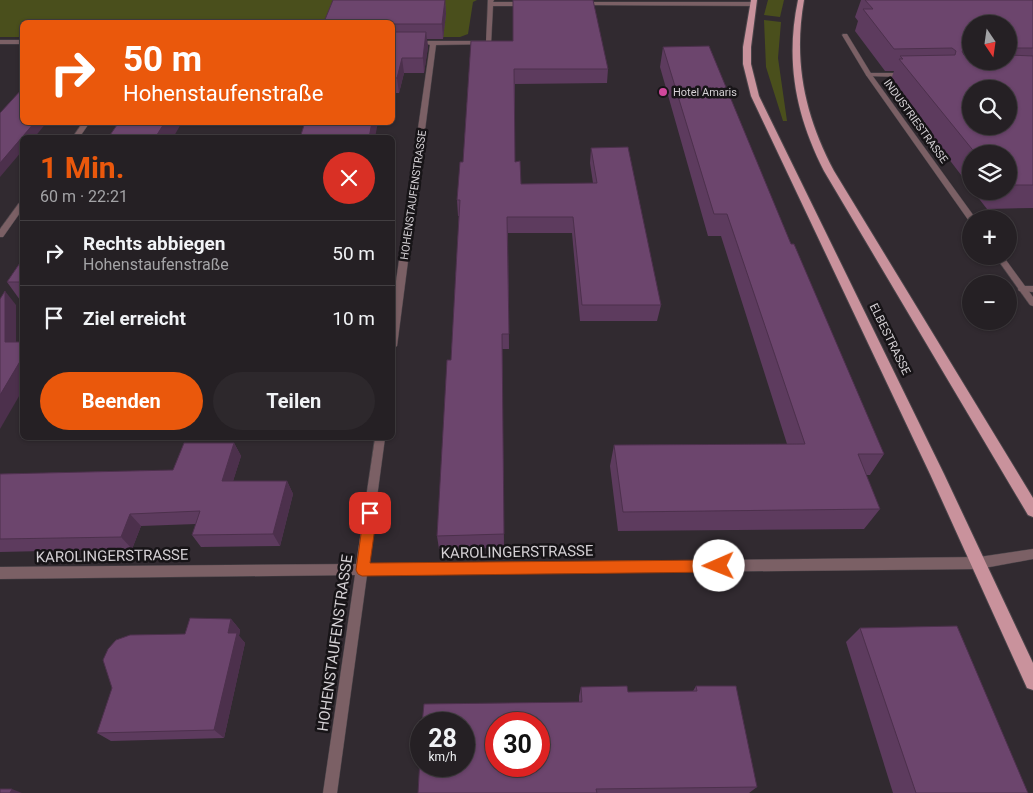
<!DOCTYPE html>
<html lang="de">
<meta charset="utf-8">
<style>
body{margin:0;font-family:Roboto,sans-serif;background:#2d282c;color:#f1f3f6;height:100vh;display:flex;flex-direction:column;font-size:19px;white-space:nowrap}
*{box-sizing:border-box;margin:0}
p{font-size:16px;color:#a3a3a6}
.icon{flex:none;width:28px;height:28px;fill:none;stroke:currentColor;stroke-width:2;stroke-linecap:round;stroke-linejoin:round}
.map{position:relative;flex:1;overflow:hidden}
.drawer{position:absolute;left:20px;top:135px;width:375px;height:305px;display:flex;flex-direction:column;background:#252024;border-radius:8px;box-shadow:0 1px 4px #0004,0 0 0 1px #423e41}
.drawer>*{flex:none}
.guide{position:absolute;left:20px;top:20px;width:375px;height:105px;border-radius:8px;box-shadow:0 1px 4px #0004,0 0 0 1px #423e41;background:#ea580c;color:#fff;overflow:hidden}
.needle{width:32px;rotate:167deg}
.tools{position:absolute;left:962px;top:15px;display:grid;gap:10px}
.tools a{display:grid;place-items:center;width:55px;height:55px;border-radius:50%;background:#252024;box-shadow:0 1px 4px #0004,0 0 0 1px #423e41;font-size:25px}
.speed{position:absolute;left:410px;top:712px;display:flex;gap:10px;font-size:25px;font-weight:700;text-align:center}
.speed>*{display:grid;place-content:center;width:65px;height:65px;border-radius:50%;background:#252024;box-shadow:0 1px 4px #0004,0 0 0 1px #423e41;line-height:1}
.speed small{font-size:12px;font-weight:400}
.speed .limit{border:8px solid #d22;background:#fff;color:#111}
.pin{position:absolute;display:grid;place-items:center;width:42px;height:42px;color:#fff;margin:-21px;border-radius:10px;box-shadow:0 2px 8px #0006}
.me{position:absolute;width:55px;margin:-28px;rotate:269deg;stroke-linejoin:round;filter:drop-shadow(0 0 4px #0008)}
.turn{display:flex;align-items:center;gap:18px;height:105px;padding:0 20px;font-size:22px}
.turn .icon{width:65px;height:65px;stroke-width:2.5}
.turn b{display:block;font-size:35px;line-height:42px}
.round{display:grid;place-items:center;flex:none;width:52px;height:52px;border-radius:26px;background:#2d282c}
.headline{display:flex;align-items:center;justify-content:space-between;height:85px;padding:0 20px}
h1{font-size:30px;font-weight:700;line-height:38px;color:#ea580c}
.action{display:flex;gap:10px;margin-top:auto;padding:10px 20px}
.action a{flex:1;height:58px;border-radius:30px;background:#ea580c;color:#fff;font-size:20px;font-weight:700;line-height:58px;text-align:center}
.action a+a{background:#2d282c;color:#f1f3f6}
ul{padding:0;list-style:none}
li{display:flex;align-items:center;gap:15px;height:65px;padding:0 20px;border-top:1px solid #423e41}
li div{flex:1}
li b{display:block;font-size:19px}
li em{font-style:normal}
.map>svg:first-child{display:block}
.green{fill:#4a4f1c}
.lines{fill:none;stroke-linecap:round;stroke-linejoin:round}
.service-casing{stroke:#4b454a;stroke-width:1}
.minor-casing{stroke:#4b454a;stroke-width:1}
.primary-casing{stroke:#4b454a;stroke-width:2}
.service{fill:#7b6065;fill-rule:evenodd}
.minor{fill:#7b6065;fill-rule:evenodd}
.primary{fill:#c9929c;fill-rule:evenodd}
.wall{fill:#5d3b5e;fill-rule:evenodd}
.shaded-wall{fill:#4c304c}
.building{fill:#6c456d;stroke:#4c304c;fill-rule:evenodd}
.route{fill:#ea580c;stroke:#983908}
.hotel-dot{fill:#d1479c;stroke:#171417;stroke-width:2}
.labels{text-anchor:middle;stroke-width:5;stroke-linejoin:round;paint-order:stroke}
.far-poi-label{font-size:11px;fill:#d4d0d4;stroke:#171417;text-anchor:start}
.far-street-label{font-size:11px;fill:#d4d0d4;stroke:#171417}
.street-label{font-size:12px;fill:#d4d0d4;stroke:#171417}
.near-street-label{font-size:15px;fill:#d4d0d4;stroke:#171417}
</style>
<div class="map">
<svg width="1033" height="793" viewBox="0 0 1033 793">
<rect width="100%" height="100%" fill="#312a30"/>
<g class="green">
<polygon points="0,0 477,0 473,2 468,34 460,37 393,37 392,22 22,22 22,37 0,37"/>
<polygon points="768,0 784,0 780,17 764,15"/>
<polygon points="764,20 781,22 778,58 787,121 783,121 766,67"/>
</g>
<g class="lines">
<defs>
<g id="service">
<polygon points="869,73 904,73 907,75 904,77 867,76 866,75"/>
<polygon points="1022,286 1033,286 1033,292 1019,291 1018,289"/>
</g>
<g id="minor">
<polygon points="488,0 494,0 493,2 525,2 528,4 525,6 493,6 491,44 436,45 397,346 392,349 392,309 430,45 425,43 428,41 486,41"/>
<polygon points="582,2 753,2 756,4 753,6 580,5 579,4"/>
<polygon points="843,34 847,34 872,75 976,219 971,219 971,221 969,221 866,75 842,35"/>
<rect x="0" y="40" width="22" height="4"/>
<polygon points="83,122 90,122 79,138 72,138"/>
<polygon points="19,203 22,203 22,210 3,237 0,237 0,229"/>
<polygon points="995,256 1003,256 1033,297 1033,306 1030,305"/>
<polygon points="375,438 385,438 368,564 979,557 1033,549 1033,559 979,569 367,575 337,793 323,793 355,575 0,579 0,567 356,564"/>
</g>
<g id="primary">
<polygon points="751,0 757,0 751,47 751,64 759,96 944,474 1033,663 1033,690 1027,688 930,474 751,96 743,64 743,47"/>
<path d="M798,0H804C793,62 805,116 834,171L1033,498V517L1028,515L824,171C796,116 785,62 798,0Z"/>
</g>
</defs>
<use href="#service" class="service-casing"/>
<use href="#minor" class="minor-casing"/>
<use href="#primary" class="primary-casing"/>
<use href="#service" class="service"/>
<use href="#minor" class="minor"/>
<use href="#primary" class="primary"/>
</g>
<g class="wall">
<polygon points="445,0 446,14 443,39 427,39 428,47 424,73 404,73 399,93 392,93 392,22"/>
<path d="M861,0H1033V208L987,209L973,191H1009V154H971V188L890,82L894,71H885L855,31L858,21L855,17ZM971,24H1009V61H971Z"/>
<polygon points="471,41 608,69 607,83 515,84 515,162 521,184 593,183 590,163 591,148 661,305 657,321 580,321 572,233 508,233 509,349 502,349 504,548 439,549 437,536 451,360 459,216 458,216 457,200 463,162"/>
<polygon points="663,47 791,244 884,454 870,475 866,475 880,509 864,529 618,531 610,466 614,445 787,444 721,236 708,236 660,67"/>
<polygon points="22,260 22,300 20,300 7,282"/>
<polygon points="234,443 241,456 233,481 287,481 293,494 280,546 201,547 192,535 196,524 141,526 132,549 0,552 0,474 173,470"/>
<polygon points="231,619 240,630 239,636 245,643 224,738 111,741 97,733 185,634"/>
<polygon points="860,628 1028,793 893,793 846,642"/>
<polygon points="696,686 757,787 749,793 418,793 579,702 579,696 581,687 628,692 693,691"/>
</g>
<g class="shaded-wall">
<polygon points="445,0 446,14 443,39 442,24"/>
<polygon points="426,32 428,47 424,73 423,58"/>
<polygon points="402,58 404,73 399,93 397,78"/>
<polygon points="35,122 47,122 34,138 22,138 22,151 0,177 0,163"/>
<polygon points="165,122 182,122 173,138 155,138"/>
<polygon points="372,122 378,122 375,138 369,138"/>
<polygon points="5,291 16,305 16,356 5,342"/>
<polygon points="22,358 22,391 0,429 0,395"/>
<polygon points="234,443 241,456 229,494 222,481"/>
<polygon points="287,481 293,494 280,546 273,534"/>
<polygon points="130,514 141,526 132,549 121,537"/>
<polygon points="231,619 240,630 239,636 245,643 224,738 214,730 228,633"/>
<polygon points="12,789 22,793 10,793"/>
</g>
<g class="building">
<polygon points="333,0 445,0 442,24 392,24 392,22 324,22"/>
<polygon points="513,0 593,0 608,69 514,69 515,162 520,161 521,184 597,183 591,148 628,147 661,305 582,305 573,217 507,217 509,334 502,334 504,534 437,536 447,360 451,360 457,251 460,200 457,200 460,162 463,162 471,41 513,41"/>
<path d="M865,0H1033V48H1009V24H971V48H966L962,51L964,55H971V61H1009V55L1033,56V185H1009V154H976L899,59H903L900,56L955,55L956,51L952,48L894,49L863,9H873ZM971,89H1009V126H971Z"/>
<polygon points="392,32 426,32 423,58 402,58 397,78 392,78"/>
<polygon points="709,46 791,244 794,244 884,454 858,454 880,509 623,512 614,445 805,444 727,214 714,214 663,47"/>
<polygon points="22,89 22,122 35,122 0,163 0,113"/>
<polygon points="119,122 165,122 155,138 108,138"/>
<polygon points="305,122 372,122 369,138 300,138"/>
<polygon points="22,260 22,282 7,282"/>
<polygon points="5,291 5,342 22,342 22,358 0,395 0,299"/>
<polygon points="184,443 234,443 222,481 287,481 273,534 192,535 200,511 130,514 121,537 0,539 0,474 173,470"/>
<polygon points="190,618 231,619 228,633 237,633 214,730 97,733 112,688 103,660 108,649 116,640 130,635 185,634"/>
<polygon points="957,626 1028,793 916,793 860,628"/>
<path d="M627,686L628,692L697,691L696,686H736L757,787L596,789L597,793H418L421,741V766H464V724H422L424,704L582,702L581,687ZM496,724H539V766H496Z"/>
<polygon points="0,789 12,789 10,793 0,793"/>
</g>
<polygon class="route" points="370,507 375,509 377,513 370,563 719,560 724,561 726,566 724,570 719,572 362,576 358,574 356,570 364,513 366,509"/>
<circle class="hotel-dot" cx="663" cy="92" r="5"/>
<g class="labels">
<g class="far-poi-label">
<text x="673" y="96">Hotel Amaris</text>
</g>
<g class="far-street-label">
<text transform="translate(916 121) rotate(54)" y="4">INDUSTRIESTRASSE</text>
<text transform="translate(413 195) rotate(-82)" y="4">HOHENSTAUFENSTRASSE</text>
</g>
<g class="street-label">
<text transform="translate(890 339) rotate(64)" y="4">ELBESTRASSE</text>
</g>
<g class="near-street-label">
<text transform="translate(517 552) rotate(-1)" y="5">KAROLINGERSTRASSE</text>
<text transform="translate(112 556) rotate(-1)" y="5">KAROLINGERSTRASSE</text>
<text transform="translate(335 643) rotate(-82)" y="5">HOHENSTAUFENSTRASSE</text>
</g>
</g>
</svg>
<div class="tools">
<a><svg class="needle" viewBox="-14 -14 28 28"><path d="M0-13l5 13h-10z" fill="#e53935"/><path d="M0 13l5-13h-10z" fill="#a3a3a6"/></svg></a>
<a><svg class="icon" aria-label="search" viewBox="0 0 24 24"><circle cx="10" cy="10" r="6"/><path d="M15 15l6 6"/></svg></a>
<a><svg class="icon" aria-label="layers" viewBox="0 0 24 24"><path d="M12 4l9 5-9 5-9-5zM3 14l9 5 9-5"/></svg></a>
<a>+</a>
<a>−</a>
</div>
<div class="speed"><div>28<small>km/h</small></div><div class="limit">30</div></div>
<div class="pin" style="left:370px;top:513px;background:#d93025"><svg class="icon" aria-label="arrive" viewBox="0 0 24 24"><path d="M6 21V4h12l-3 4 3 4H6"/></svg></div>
<svg class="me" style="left:719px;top:566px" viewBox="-20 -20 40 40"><circle r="19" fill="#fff"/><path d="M0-13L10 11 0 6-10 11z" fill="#ea580c"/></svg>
<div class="guide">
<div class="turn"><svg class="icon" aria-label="right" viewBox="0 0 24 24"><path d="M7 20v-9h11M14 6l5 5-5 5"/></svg><div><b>50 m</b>Hohenstaufenstraße</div></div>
</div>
<section class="drawer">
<div class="headline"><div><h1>1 Min.</h1><p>60 m · 22:21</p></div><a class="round" style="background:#d93025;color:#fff"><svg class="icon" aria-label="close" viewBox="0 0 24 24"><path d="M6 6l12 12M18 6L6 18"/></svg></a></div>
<ul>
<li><svg class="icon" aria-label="right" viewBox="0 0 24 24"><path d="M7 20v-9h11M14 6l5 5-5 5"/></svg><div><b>Rechts abbiegen</b><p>Hohenstaufenstraße</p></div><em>50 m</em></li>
<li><svg class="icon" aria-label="arrive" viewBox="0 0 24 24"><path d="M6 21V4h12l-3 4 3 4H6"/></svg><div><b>Ziel erreicht</b></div><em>10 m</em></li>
</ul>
<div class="action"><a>Beenden</a><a>Teilen</a></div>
</section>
</div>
